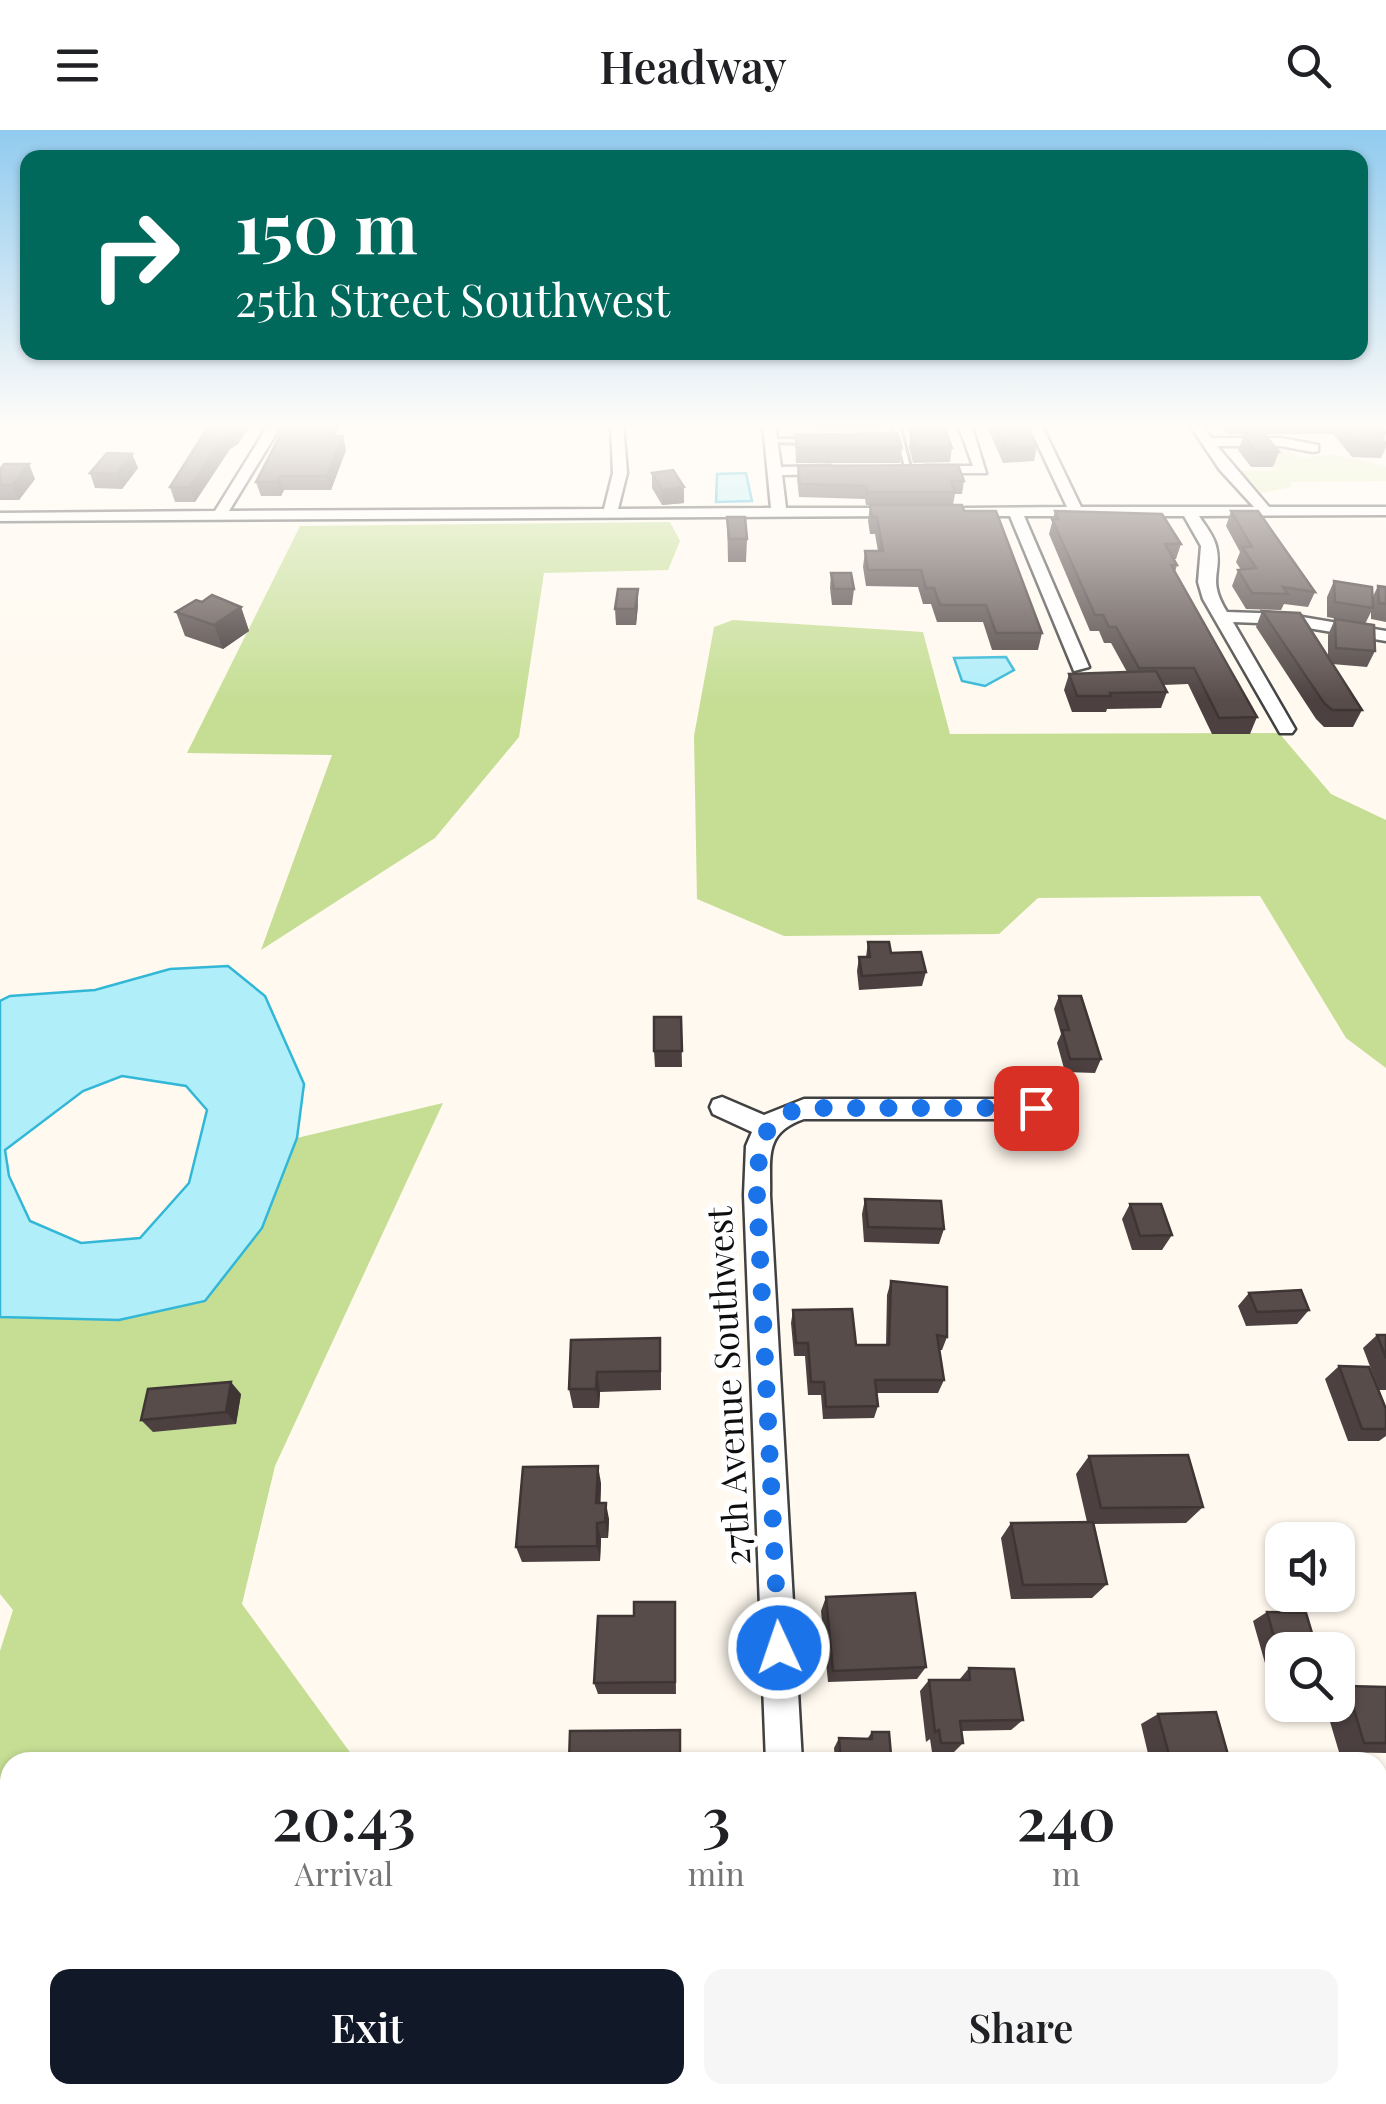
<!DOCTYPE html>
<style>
body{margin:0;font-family:"Playfair Display",serif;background:#f6f6f6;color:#202124;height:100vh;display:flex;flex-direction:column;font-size:38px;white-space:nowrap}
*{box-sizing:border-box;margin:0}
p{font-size:32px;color:#757577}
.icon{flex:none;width:55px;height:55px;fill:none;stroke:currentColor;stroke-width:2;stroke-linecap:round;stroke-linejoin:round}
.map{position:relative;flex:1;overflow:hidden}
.drawer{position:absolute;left:0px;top:1622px;width:1388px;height:352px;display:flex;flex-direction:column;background:#fff;border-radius:30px 30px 0 0;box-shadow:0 2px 8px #0004}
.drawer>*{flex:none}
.guide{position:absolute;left:20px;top:20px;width:1348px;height:210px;border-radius:20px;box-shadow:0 2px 8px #0004;background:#00695c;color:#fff;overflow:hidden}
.controls{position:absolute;left:1265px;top:1392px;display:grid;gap:20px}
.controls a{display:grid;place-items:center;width:90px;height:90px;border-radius:20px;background:#fff;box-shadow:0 2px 8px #0004;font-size:50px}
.pin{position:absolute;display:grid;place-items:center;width:85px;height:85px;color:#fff;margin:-42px;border-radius:20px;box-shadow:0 5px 15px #0006}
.me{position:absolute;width:110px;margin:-55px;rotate:357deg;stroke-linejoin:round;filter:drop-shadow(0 0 8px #0008)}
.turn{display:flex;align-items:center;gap:35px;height:210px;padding:0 50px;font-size:45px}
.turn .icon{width:130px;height:130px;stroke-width:2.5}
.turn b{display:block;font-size:70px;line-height:85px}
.eta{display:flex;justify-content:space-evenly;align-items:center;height:170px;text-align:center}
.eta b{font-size:60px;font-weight:600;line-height:70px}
.button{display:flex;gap:20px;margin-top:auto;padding:20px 50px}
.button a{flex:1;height:115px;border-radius:20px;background:#111827;color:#fff;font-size:40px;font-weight:600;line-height:115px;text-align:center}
.button a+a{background:#f6f6f6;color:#202124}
header{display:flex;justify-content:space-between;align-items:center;height:130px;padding:0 50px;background:#fff;font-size:45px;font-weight:600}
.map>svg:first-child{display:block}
.green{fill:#deecb6}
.forest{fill:#c5de94}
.water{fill:#b0eefa;stroke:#32b7d6;stroke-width:2.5;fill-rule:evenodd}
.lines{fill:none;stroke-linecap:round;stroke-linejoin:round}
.service-casing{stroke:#414141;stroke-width:6}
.minor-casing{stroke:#414141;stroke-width:5}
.tertiary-casing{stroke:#414141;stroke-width:5}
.path{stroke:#303030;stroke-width:2.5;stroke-dasharray:6 2.5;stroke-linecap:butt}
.service{fill:#fff;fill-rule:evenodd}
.minor{fill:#fff;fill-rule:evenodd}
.tertiary{fill:#fff;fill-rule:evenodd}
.wall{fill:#4c4140}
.shaded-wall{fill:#3e3534}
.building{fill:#584c4a;stroke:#3e3534;stroke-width:2.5}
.route{stroke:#1a73e8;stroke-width:18;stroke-dasharray:0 32.4}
.labels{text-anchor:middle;stroke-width:10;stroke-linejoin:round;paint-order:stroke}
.near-street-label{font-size:35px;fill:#0e0e0e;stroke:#fff}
</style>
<header><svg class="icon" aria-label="menu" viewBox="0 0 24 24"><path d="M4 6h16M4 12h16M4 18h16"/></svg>Headway<svg class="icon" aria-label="search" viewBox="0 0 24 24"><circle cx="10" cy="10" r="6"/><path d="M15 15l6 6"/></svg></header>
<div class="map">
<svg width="1386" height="1974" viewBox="0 0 1386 1974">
<rect width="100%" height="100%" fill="#fff9ef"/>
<g class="green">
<polygon points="777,294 891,294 894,307 778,310"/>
<polygon points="1259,317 1277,317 1304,328 1331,324 1386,336 1386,351 1290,352 1292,357 1261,363 1241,341 1277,340"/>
</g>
<g class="forest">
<polygon points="670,392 680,411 668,440 544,443 519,607 435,708 261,820 332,625 187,623 300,396"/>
<polygon points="733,490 923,502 950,604 1279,603 1331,664 1386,690 1386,938 1346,908 1260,766 1038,768 999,804 784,806 697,769 694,606 714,497"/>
<polygon points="443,973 275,1336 242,1474 357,1632 10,1632 10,1789 0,1790 0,1521 13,1480 0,1464 0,1187 119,1190 262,1098 297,1008"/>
</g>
<g class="water">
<polygon points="746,343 752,371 716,372 717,344"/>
<polygon points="1006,527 1014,540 985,556 962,551 954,528"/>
<path d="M228,836L265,866L304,954L297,1008L262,1098L205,1171L119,1190L0,1187V871L10,866L95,860L170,839ZM122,946L186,956L207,980L189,1053L140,1108L81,1113L30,1091L9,1046L5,1020L83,961Z"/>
</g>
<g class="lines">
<defs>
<g id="service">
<polygon points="897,296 900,298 911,341 906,340 894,298"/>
<polygon points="771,309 808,309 811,311 808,313 769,312 768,311"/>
<polygon points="0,1935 10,1936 10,1956 0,1955"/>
</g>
<g id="minor">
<polygon points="269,294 282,294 229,381 604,379 613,343 611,294 623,294 627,343 618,379 771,378 763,294 775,294 781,337 830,336 837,340 830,344 782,345 786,378 900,378 907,382 900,386 0,391 0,383 215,381"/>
<polygon points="958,294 971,294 986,343 920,343 920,337 925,336 973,336"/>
<path d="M1028,294H1041L1081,377H1254L1220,340L1189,294H1202L1211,308H1281L1318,315V321L1313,322L1281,316H1217L1269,377H1386V385L1199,386C1204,394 1214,406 1216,416C1223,443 1206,448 1227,482L1284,484L1386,501V511L1284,494L1233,492L1295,599L1292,603H1280L1203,469L1198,452L1201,416L1184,386H1024L1089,537L1074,541L1010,386H965L958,382L965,378L1067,377Z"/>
<path d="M722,967L764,985L804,969H1036L1045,972L1048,979L1045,986L1036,989H804C763,1003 771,1028 770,1065L802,1632H766L744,1065L746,1016L752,1002L713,984L710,977L713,970Z"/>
</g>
<g id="tertiary">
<polygon points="1377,294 1386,294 1386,301 1381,299"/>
<polygon points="1386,1786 1386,1834 1378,1834 1378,1787"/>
<rect x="0" y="1802" width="10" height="48"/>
</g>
</defs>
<use href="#service" class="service-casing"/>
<use href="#minor" class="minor-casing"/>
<use href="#tertiary" class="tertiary-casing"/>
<polyline class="path" points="815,298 875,298 883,294"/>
<use href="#service" class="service"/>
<use href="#minor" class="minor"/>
<use href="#tertiary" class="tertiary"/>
</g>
<g class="wall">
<polygon points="907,294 943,294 952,318 950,332 913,333 909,317 910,306"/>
<polygon points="986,294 1026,294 1037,316 1034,331 1003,333"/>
<polygon points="1140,294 1167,294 1166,297 1142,297"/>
<polygon points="1219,294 1378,294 1386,302 1384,309 1386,317 1381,328 1352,327 1333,304 1227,304"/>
<polygon points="250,296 238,314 230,319 195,372 175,372 170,357"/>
<polygon points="795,305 902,318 900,333 796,333"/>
<polygon points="1244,305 1279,322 1273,337 1251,337 1238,320"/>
<polygon points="335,306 343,306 346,320 331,360 284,360 281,366 261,366 256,352"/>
<polygon points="132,324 138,338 122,359 95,358 90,343"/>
<polygon points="798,336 964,351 962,364 955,364 953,375 866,375 865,369 799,367 797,349"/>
<polygon points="0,340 35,349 19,370 0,370"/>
<polygon points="652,343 684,373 662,375 652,358"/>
<polygon points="870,375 964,381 1042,503 1038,520 992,520 983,492 937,492 931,474 923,474 918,457 866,456 863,437 865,421 878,421 875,404 870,404 868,391"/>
<polygon points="1055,381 1181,414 1176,429 1174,429 1177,435 1175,442 1257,587 1250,604 1212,604 1188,554 1163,555 1167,562 1161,578 1107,579 1106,582 1072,582 1064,560 1069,544 1127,542 1111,513 1104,513 1099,501 1090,501 1049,404"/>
<polygon points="1231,381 1315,462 1308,477 1284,474 1281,480 1246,479 1232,456 1238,440 1241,440 1236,432 1240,422 1226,396"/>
<polygon points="727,387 747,409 746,432 728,432"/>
<polygon points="831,443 854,459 852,475 832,475 830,458"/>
<polygon points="1334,451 1372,468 1378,456 1386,457 1386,492 1371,489 1371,482 1365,494 1327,487 1327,467"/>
<polygon points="638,459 638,475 636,495 616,495 615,479"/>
<polygon points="202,472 241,477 249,501 223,519 185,506 176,482"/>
<polygon points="1262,481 1328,528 1328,505 1335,489 1375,521 1367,537 1332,534 1362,580 1353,597 1324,597 1316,589 1256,497"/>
<polygon points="868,812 926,842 922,856 859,860 857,841 859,827 866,827"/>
<polygon points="1059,866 1101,929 1095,943 1065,942 1057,913 1061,904 1054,879"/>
<polygon points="681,887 682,937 655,937 654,921"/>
<polygon points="865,1069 944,1099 939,1114 864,1112 862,1084"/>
<polygon points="1130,1074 1172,1105 1162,1120 1132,1120 1122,1089"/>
<polygon points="891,1151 947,1207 942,1220 939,1220 944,1250 938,1263 876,1263 878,1276 874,1288 823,1289 821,1265 808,1265 805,1226 794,1226 791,1193 793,1180 856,1215 886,1215 887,1165"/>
<polygon points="1249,1163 1309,1180 1297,1194 1246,1196 1238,1176"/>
<polygon points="1377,1205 1386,1205 1386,1260 1379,1260 1363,1218"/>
<polygon points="571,1210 661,1228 661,1260 600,1262 599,1278 573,1278 569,1259"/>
<polygon points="1339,1236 1386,1279 1386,1306 1379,1311 1348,1311 1325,1249"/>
<polygon points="241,1264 236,1294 153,1302 141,1290"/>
<polygon points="1089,1326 1203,1377 1186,1393 1093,1394 1107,1454 1092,1468 1011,1469 1001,1408 1011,1393 1087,1392 1076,1344"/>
<polygon points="601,1353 600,1373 609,1389 608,1408 601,1408 600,1431 522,1432 516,1417"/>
<polygon points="826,1467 926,1537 917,1549 828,1552 821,1481"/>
<polygon points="675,1472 676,1564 598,1564 594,1553 634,1486"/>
<polygon points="1267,1482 1282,1520 1282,1534 1265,1533 1253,1491"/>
<polygon points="969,1538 1023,1590 1011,1600 961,1601 963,1613 953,1623 932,1622 930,1609 926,1612 920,1561 929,1550 959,1550"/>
<polygon points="1347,1556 1386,1557 1386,1623 1339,1622 1325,1575 1338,1575 1338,1561"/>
<polygon points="1158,1584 1230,1632 1150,1632 1141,1594"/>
<polygon points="872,1602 891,1625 885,1632 835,1632 834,1618 839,1608 867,1609"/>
<polygon points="136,1965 226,1966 224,1974 111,1974 112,1969"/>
<polygon points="274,1965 390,1965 389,1974 270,1966"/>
<polygon points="845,1965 894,1965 895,1974 846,1974"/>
</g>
<g class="shaded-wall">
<polygon points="238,294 249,294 250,296 238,314 230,319 195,372 190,357 225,304"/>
<polygon points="331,294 341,294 328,320 324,306"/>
<polygon points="343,306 346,320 331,360 327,346"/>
<polygon points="132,324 138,338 122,359 116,344"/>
<polygon points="29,334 35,349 19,370 12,355"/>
<polygon points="280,346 284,360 281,366 277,352"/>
<polygon points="684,357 684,373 662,375 662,360"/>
<polygon points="638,459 638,475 636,495 635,479"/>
<polygon points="241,477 249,501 223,519 214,495"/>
<polygon points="597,1242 600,1262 599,1278 596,1259"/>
<polygon points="231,1252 241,1264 236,1294 226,1282"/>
<polygon points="598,1336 601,1353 600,1390 596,1373"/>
<polygon points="606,1373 609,1389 608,1408 605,1392"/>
<polygon points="597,1393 601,1408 600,1431 597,1416"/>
<polygon points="385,1965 390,1965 389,1974 376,1974 377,1968"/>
<polygon points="515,1965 522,1965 521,1974 514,1974"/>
<polygon points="226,1966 224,1974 204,1974 204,1971"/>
</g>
<g class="building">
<polygon points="210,294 238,294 234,300 225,304 190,357 170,357"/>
<polygon points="286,294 331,294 324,306 343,306 327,346 280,346 277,352 256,352"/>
<polygon points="913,294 943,294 952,318 915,318 911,303 916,303"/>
<polygon points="995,294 1026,294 1037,316 1006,319"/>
<polygon points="1343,294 1378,294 1386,302 1379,303 1386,314 1358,313"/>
<polygon points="897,303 902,318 797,318 795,305"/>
<polygon points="1244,305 1265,305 1279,322 1256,322"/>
<polygon points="107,323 132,324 116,344 90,343"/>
<polygon points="4,334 29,334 12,355 0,355 0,340"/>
<polygon points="958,335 964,351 951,351 955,362 867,362 866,356 800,354 798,336"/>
<polygon points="673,340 684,357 662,360 652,343"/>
<polygon points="870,375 962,375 964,381 996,381 1042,503 996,503 986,475 940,475 934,458 926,458 921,440 868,440 865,421 883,421 877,387 872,387"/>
<polygon points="1055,381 1162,384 1181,414 1165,414 1177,435 1171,435 1257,587 1219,588 1194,538 1139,538 1116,497 1109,497 1103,485 1095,485 1052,389 1058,389"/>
<polygon points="1231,381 1258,381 1315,462 1283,457 1288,464 1252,463 1238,440 1256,438 1242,417 1252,417"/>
<polygon points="727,387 745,387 747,409 729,409"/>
<polygon points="831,443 851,443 854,459 834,459"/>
<polygon points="1334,451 1372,457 1373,478 1335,472"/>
<polygon points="1378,456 1386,457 1386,474 1379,473"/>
<polygon points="618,459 638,459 635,479 615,479"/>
<polygon points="212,465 241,477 214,495 176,482 196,470 202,472"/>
<polygon points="1262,481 1300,483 1362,580 1332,580 1324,573"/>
<polygon points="1335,489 1374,495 1375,521 1336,518"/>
<polygon points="1156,541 1167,562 1110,563 1111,566 1077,566 1069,544"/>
<polygon points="868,812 889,812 891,823 921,822 926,842 862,846 859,827 870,827"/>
<polygon points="1059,866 1081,866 1101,929 1070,929 1062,900 1069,900"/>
<polygon points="654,887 681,887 682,921 654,921"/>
<polygon points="865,1069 941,1071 944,1099 868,1097"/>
<polygon points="1130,1074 1161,1074 1172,1105 1140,1106"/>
<polygon points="891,1151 947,1157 947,1207 937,1205 944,1250 875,1250 878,1276 826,1277 824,1252 811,1252 808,1213 796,1213 793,1180 852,1179 856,1215 889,1215"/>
<polygon points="1301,1160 1309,1180 1257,1182 1249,1163"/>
<polygon points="1377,1205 1386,1205 1386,1228"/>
<polygon points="660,1208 660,1241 597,1242 596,1259 569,1259 571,1210"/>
<polygon points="1339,1236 1369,1237 1386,1279 1386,1299 1362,1299"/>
<polygon points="231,1252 226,1282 141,1290 148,1259"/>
<polygon points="1188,1325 1203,1377 1101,1378 1089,1326"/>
<polygon points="598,1336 596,1373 606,1373 605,1392 597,1393 597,1416 516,1417 523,1337"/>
<polygon points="1093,1392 1107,1454 1023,1455 1011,1393"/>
<polygon points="915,1463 926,1537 833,1541 826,1467"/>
<polygon points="634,1472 675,1472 675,1552 594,1553 598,1486 634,1486"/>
<polygon points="1267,1482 1306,1483 1317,1520 1282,1520 1282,1525 1279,1525"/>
<polygon points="969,1538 1014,1539 1023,1590 960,1591 963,1613 941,1613 939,1600 935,1602 929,1550 970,1550"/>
<polygon points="1347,1556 1386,1557 1386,1613 1364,1613"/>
<polygon points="1216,1582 1230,1632 1171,1632 1158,1584"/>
<polygon points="680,1600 680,1632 569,1632 570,1601"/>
<polygon points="872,1602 889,1602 891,1625 882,1630 882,1632 841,1632 839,1608 872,1609"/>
<polygon points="415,1965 515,1965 514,1974 414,1974"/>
<rect x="554" y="1965" width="101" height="9"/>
<polygon points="852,1965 894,1965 895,1974 852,1974"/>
<polygon points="270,1966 377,1968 376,1974 269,1974"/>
<polygon points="112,1969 204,1971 204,1974 111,1974"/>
</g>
<linearGradient id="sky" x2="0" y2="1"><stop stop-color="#91cbef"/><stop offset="0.52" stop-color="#fffcf8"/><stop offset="1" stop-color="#fffcf8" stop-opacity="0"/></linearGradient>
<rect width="1386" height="570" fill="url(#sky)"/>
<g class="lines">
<path class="route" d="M779,1518L757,1065C759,1024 756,988 804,978H1036"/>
</g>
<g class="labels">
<g class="near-street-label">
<text transform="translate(729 1256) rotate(-93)" y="12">27th Avenue Southwest</text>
</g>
</g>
</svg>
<div class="controls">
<a><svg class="icon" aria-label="sound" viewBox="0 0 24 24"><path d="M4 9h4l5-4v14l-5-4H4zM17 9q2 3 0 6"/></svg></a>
<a><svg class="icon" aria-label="search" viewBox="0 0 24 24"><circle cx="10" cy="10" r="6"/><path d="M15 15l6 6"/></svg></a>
</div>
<div class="pin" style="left:1036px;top:978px;background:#d93025"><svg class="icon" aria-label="arrive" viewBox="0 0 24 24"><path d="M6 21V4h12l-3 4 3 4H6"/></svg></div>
<svg class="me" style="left:779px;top:1518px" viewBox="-20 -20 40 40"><circle r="17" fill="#1a73e8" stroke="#fff" stroke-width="3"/><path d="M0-11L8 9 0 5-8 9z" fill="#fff"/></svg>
<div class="guide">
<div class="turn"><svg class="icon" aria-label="right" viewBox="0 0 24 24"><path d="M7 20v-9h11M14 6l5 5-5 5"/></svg><div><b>150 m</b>25th Street Southwest</div></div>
</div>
<section class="drawer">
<div class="eta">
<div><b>20:43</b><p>Arrival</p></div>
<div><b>3</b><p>min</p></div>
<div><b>240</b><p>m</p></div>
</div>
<div class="button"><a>Exit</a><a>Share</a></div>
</section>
</div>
